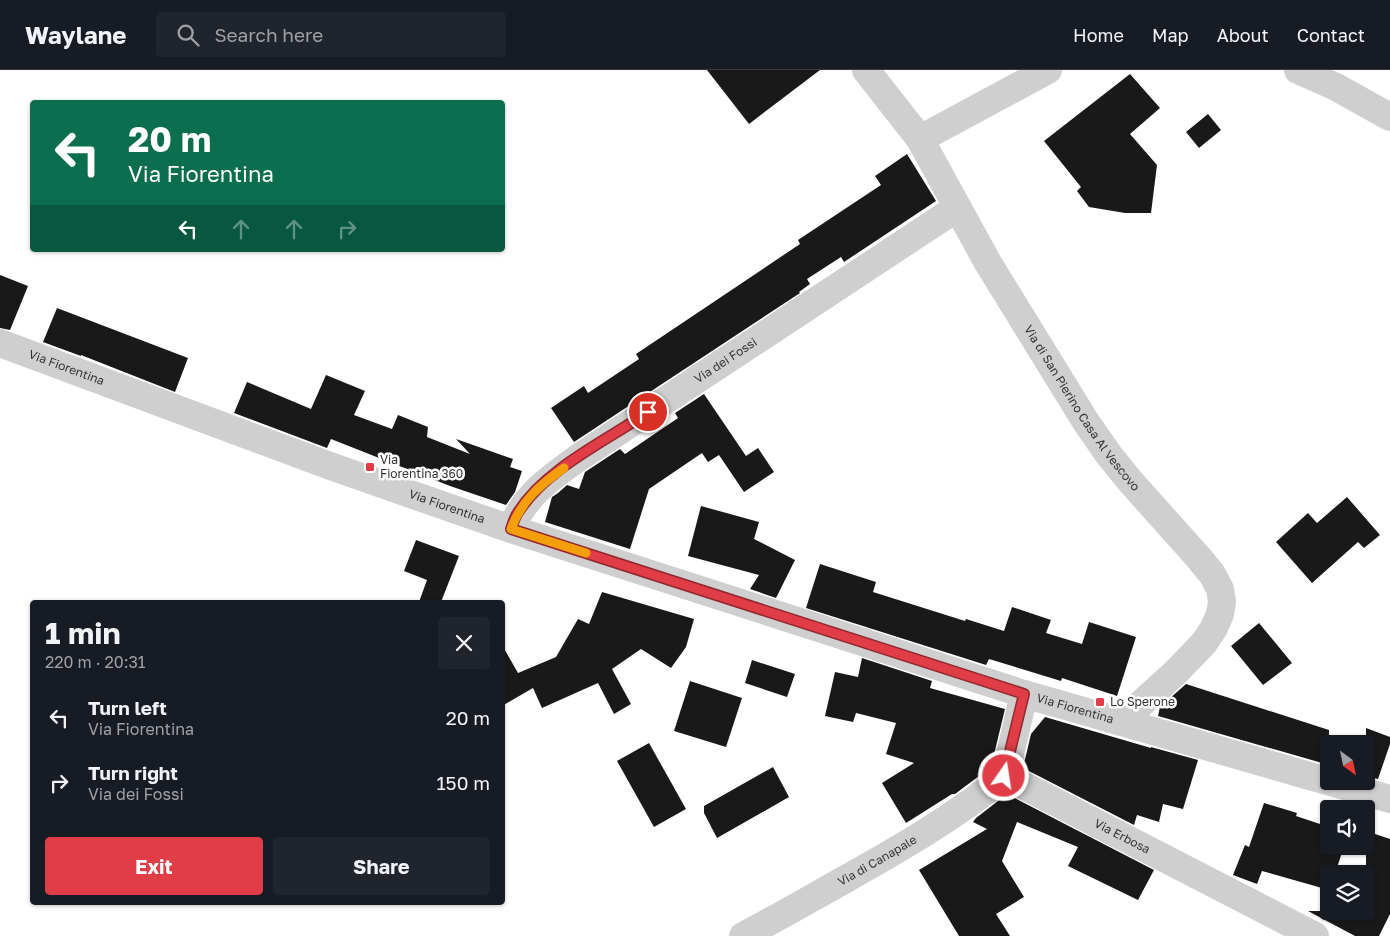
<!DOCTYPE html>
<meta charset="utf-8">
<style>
body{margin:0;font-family:"Golos Text",sans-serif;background:#20242c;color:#f1f3f6;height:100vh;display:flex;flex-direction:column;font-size:19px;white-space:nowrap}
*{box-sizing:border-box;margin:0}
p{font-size:16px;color:#9ea1a6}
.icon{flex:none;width:28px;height:28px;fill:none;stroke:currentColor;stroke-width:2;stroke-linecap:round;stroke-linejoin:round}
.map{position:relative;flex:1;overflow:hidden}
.panel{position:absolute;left:30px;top:530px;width:475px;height:305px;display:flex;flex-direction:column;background:#171b24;border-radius:5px;box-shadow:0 1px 4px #0004}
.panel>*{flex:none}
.top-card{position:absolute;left:30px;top:30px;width:475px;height:152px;border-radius:5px;box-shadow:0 1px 4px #0004;background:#0b6e4f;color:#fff;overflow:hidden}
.needle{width:32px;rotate:147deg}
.fabs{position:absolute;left:1320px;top:665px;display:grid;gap:10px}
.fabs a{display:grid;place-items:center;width:55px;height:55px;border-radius:5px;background:#171b24;box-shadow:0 1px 4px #0004;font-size:25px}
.pin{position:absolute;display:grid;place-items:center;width:42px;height:42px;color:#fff;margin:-21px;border:2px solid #fff;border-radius:50%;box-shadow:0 1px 5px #0007}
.me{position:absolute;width:55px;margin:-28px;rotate:13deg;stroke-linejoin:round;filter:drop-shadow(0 0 4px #0008)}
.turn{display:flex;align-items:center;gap:18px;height:105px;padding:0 15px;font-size:22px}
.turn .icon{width:65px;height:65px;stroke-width:2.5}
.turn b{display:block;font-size:35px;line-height:42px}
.lanes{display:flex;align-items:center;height:48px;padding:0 15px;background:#0003;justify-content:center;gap:25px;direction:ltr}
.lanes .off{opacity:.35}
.round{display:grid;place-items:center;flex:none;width:52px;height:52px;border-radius:5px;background:#20242c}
.summary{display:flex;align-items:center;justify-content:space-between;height:85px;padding:0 15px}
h1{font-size:30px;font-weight:700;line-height:38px}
.button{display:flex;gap:10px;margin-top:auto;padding:10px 15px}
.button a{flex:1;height:58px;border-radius:5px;background:#e03d47;color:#fff;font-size:20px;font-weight:700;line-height:58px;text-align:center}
.button a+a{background:#20242c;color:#f1f3f6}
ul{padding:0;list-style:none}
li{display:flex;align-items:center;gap:15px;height:65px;padding:0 15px}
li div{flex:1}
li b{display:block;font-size:19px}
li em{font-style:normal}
header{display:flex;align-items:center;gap:30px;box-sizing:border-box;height:70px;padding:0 25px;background:#171b24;border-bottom:1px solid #363941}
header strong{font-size:24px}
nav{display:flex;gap:28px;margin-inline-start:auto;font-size:18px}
.search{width:350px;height:45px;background:#20242c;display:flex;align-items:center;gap:12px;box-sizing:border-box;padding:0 18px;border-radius:5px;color:#9ea1a6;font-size:19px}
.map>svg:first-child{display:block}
.building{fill:#191919}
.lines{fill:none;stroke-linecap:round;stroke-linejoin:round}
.minor{stroke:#cfcfcf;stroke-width:28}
.route-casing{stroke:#92282e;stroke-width:12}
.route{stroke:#e03d47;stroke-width:9}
.slow{stroke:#f59e0b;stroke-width:9}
.poi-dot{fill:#e03d47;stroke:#fff;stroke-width:2}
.labels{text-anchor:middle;stroke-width:5;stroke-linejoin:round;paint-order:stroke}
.street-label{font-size:12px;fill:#323232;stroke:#fff}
.poi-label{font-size:12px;fill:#323232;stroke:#fff;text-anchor:start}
</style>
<header>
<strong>Waylane</strong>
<div class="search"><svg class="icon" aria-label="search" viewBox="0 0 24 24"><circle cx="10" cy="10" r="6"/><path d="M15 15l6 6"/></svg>Search here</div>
<nav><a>Home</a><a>Map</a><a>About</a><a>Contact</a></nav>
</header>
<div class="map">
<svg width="1390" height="866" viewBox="0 0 1390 866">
<rect width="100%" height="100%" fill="#fff"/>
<g class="building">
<polygon points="707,0 820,0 749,54"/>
<polygon points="1130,4 1160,38 1130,64 1157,95 1151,143 1125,143 1089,137 1077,121 1081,117 1044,71"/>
<polygon points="1208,44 1221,60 1199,78 1186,62"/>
<polygon points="907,84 936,131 844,192 841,187 807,209 810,214 799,222 800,223 574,372 551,338 584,316 588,323 639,289 636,284 800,174 798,170 881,115 875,106"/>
<polygon points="0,205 28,216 10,260 0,258"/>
<polygon points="57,238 188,288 175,322 81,285 81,286 43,272"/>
<polygon points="326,305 365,321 354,345 392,359 398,345 428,357 427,367 470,384 456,369 513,389 510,397 522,401 515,422 506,435 450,416 331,369 327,378 234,343 247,312 311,339"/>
<polygon points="704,324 746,386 758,378 774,402 744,422 719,385 708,392 702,383 649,419 630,479 545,452 552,427 558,423 567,415 579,419 585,402 620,379 625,384 678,348 675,343"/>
<polygon points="1347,427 1380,465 1364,478 1358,472 1312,513 1276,472 1308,443 1317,453"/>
<polygon points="701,436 759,452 754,469 795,490 776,528 750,519 759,505 688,486"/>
<polygon points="416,470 459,486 441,532 419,532 427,510 404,501"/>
<polygon points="820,494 876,512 873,522 965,551 966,549 1004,561 1012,537 1051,550 1046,563 1082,574 1089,552 1136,567 1117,626 1062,608 1061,611 989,589 986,595 806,538"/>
<polygon points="602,522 694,549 686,577 671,598 641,579 612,599 631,634 614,644 598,613 542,638 533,618 502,636 502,575 518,603 556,587 578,549 589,554"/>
<polygon points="1259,553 1292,593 1263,615 1231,576"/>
<polygon points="862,588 932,611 930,618 1005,639 991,697 955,724 952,724 906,753 882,713 914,693 886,684 896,653 856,643 853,652 825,646 835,602 858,607"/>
<polygon points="752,590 795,604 787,627 745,613"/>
<polygon points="690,611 742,628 726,677 674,661"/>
<polygon points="1186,614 1329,660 1329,695 1158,646 1160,637"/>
<polygon points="1045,647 1151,678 1151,677 1198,690 1183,739 1163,734 1159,752 1137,745 1134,755 1023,698 1031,664"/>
<polygon points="1366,658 1390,667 1390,674 1378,709 1366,706"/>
<polygon points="649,673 686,739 654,757 617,691"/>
<polygon points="773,697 789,727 717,768 704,743 704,736"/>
<polygon points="1007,724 1154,800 1138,830 1068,796 1078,777 1017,752 1002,791 1024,827 996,844 1010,866 959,866 919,800 987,759 973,752 976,748"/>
<polygon points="1264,733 1297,743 1296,746 1329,757 1329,776 1344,776 1335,804 1329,804 1329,820 1262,801 1257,814 1233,805 1245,775 1249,777"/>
<polygon points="1366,761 1390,769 1390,844 1379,866 1355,866 1308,841 1366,841"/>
</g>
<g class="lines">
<g class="minor">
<path id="s1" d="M866,0L920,69L988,193L1086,352L1109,385L1130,411L1198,487L1212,504L1220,519L1222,532L1220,544L1214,558L1204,573L1176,602L1121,652"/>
<polyline points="1298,0 1336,17 1390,47"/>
<polyline points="920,69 1048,0"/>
<path id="s2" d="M0,273L333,397L511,459L1024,624L1390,729"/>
<path id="s3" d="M511,459C525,425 549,409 578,388L957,138"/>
<path id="s4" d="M1024,624L1005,706L1315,866"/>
<path id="s5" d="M743,866C777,848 810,829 844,810C899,779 955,747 1005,706"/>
</g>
</g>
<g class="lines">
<defs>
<path id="route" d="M648,342C606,371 547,398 519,441C515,446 513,453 511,459L1024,624L1004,706"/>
</defs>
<use href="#route" class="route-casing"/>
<use href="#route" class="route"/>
<path class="slow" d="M564,398C540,415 522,430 511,459L586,483"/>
</g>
<g class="poi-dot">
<rect x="365" y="392" width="10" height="10" rx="2.5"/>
<rect x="1095" y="627" width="10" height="10" rx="2.5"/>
</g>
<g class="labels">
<g class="street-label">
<text dy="4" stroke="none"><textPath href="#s3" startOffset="276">Via dei Fossi</textPath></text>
<text dy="4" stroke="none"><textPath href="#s2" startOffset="71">Via Fiorentina</textPath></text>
<text dy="4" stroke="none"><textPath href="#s1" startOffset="402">Via di San Pierino Casa Al Vescovo</textPath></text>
<text dy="4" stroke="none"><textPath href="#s2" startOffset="476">Via Fiorentina</textPath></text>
<text dy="4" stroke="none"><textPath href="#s2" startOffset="1136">Via Fiorentina</textPath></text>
<text dy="4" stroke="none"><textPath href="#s4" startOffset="216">Via Erbosa</textPath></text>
<text dy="4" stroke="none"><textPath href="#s5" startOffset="154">Via di Canapale</textPath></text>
</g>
<g class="poi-label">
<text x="380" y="394">Via<tspan x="380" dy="14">Fiorentina 360</tspan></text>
<text x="1110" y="636">Lo Sperone</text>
</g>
</g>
</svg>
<div class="fabs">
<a><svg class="needle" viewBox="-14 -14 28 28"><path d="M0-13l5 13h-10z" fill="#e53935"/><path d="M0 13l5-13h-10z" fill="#9ea1a6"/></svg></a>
<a><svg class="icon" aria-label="sound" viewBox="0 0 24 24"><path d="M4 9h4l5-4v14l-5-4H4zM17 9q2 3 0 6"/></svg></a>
<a><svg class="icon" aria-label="layers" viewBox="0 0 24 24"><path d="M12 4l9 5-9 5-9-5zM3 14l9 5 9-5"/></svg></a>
</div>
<div class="pin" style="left:648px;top:342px;background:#d93025"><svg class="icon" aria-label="arrive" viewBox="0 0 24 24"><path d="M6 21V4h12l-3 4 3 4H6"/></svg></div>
<svg class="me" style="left:1004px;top:706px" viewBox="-20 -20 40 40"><circle r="17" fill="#e03d47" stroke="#fff" stroke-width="3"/><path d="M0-11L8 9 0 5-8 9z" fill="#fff"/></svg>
<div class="top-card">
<div class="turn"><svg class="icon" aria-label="left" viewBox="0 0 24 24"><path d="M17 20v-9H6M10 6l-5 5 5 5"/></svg><div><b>20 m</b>Via Fiorentina</div></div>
<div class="lanes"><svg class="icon" aria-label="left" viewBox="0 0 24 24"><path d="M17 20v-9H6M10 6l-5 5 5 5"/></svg><svg class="icon off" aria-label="ahead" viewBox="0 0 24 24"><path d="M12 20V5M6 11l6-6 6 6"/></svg><svg class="icon off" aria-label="ahead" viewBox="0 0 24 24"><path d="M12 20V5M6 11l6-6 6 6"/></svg><svg class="icon off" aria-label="right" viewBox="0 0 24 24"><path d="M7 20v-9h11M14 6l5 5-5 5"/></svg></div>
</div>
<section class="panel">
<div class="summary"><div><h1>1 min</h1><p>220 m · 20:31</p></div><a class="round"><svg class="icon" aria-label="close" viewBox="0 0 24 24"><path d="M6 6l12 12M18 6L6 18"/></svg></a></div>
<ul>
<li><svg class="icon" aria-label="left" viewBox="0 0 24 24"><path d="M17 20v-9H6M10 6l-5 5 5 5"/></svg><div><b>Turn left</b><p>Via Fiorentina</p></div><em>20 m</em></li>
<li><svg class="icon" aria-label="right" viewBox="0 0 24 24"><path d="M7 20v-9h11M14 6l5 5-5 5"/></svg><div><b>Turn right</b><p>Via dei Fossi</p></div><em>150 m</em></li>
</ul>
<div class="button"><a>Exit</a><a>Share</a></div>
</section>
</div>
